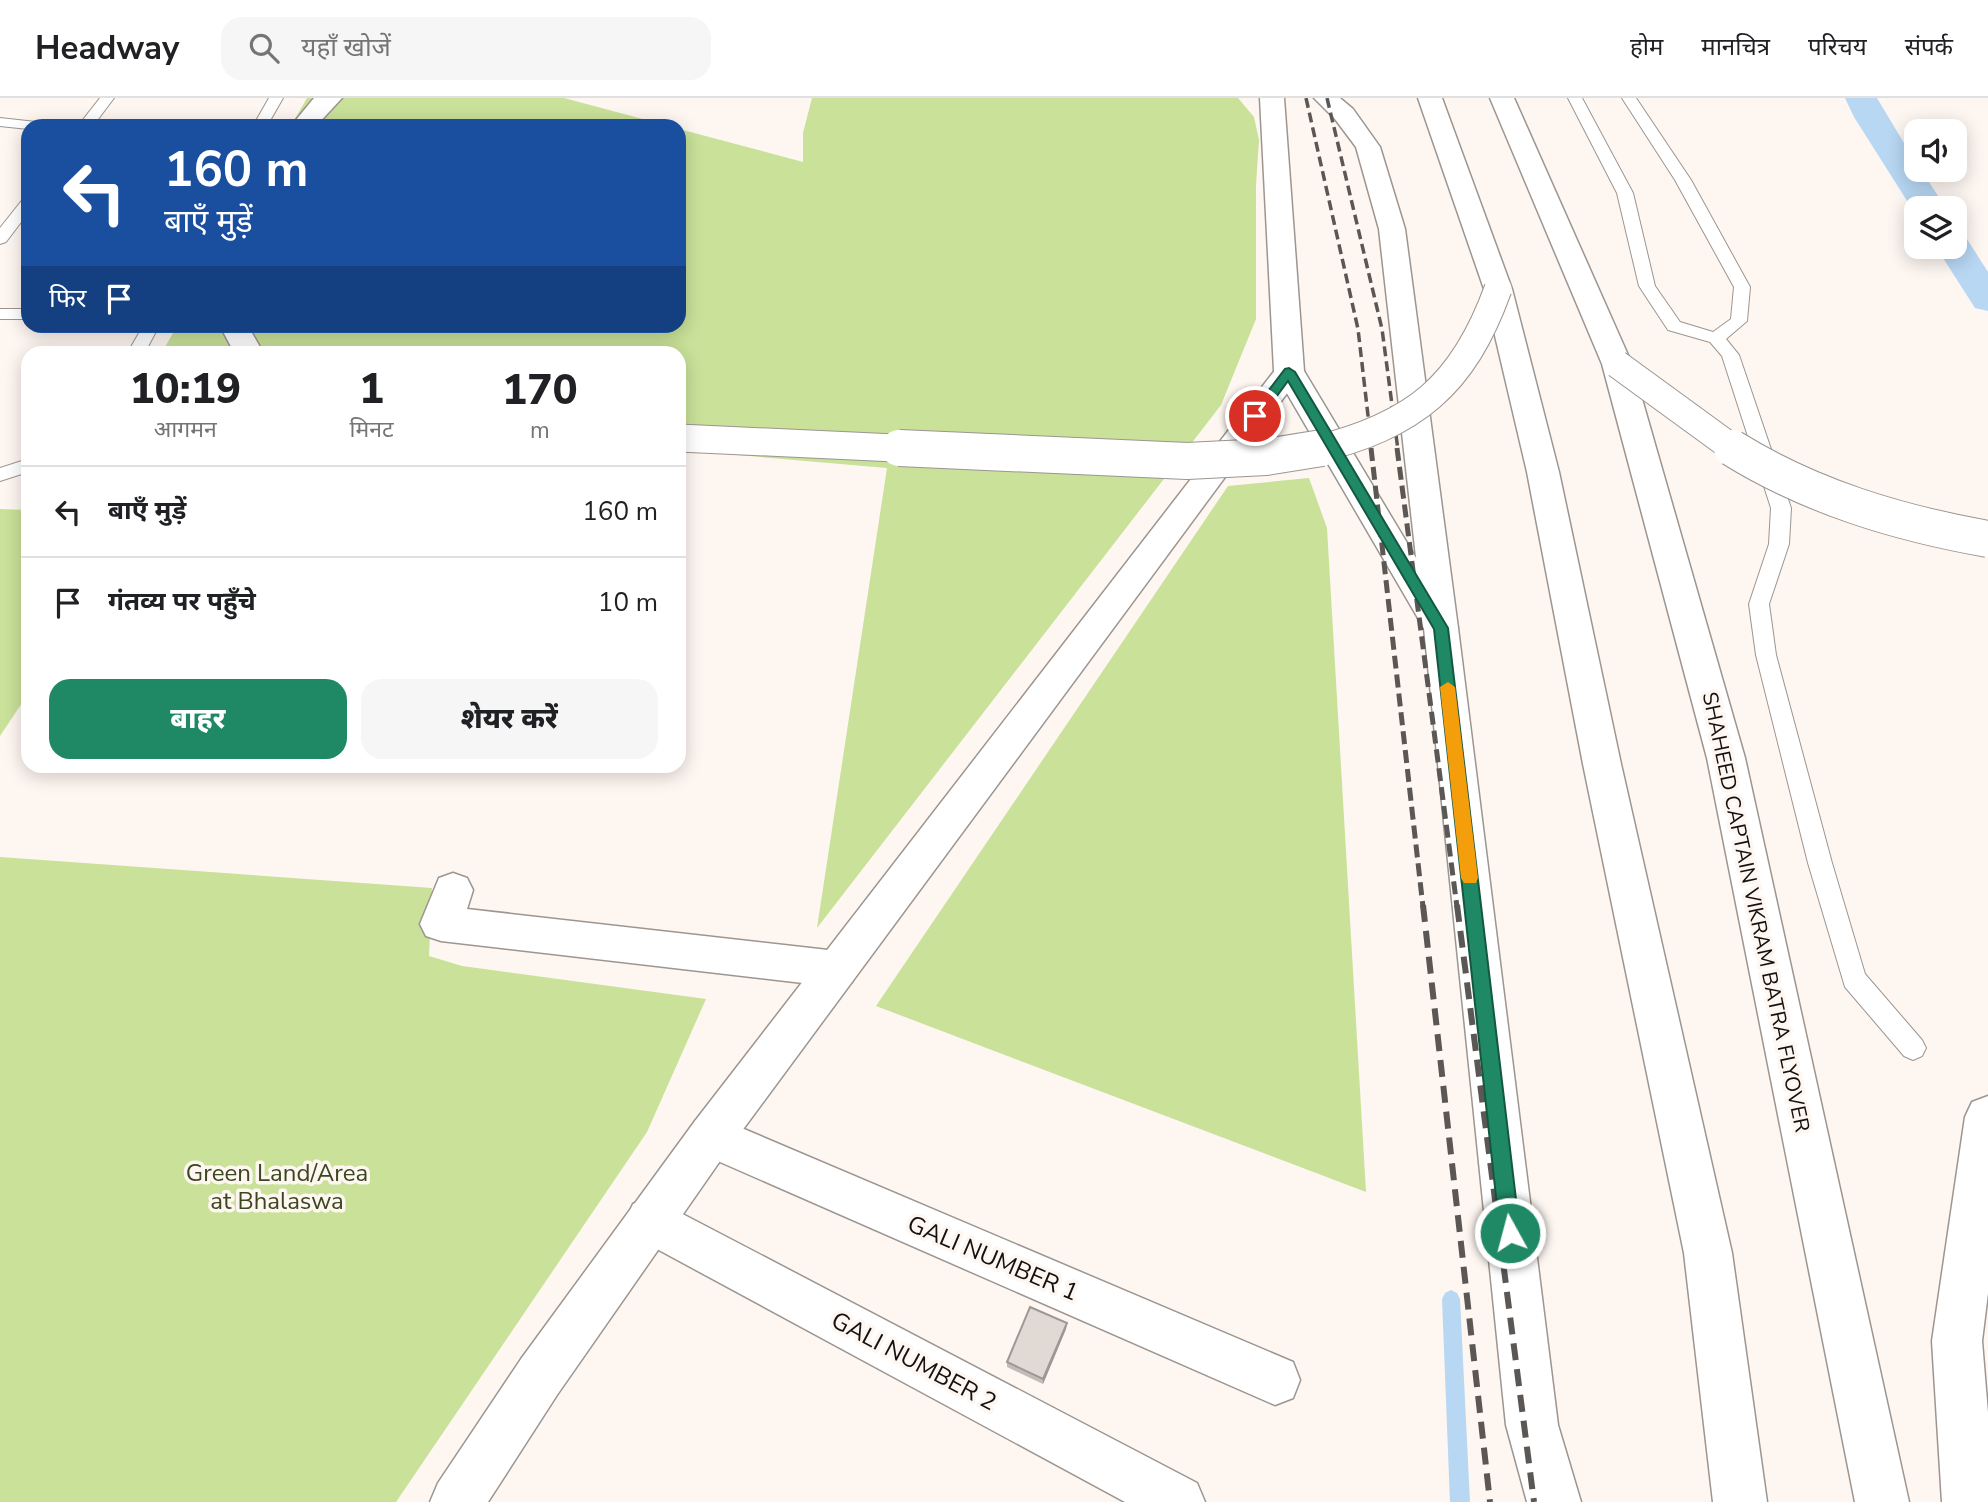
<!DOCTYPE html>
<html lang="hi">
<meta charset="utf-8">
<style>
body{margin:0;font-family:"Nunito Sans","Noto Sans Devanagari",sans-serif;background:#f6f6f6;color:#202124;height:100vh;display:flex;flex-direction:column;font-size:26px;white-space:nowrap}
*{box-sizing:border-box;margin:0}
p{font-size:23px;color:#757577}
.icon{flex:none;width:38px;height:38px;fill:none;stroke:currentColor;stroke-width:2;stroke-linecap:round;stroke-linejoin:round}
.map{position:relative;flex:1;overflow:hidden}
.panel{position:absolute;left:21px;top:248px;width:665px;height:427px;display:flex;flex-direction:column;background:#fff;border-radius:21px;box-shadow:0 4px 18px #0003}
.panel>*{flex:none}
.top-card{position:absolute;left:21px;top:21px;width:665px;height:214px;border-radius:21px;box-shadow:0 4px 18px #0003;background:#1a4fa0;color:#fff;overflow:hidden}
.controls{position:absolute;left:1904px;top:21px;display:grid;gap:14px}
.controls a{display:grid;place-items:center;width:63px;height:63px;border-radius:14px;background:#fff;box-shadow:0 4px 18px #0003;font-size:35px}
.pin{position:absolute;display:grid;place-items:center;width:60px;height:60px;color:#fff;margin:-30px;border:4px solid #fff;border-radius:50%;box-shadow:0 2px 7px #0007}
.me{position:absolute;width:77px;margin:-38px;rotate:353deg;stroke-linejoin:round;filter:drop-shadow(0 0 5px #0008)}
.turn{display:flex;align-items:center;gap:24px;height:147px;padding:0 28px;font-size:32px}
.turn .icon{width:91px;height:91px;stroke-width:2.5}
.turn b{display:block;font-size:49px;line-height:60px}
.then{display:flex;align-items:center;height:66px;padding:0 28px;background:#0003;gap:14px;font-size:26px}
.eta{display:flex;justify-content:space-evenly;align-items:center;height:119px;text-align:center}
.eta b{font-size:42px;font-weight:800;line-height:49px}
.button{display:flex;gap:14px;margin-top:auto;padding:14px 28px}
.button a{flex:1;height:80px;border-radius:21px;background:#1f8865;color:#fff;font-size:28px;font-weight:800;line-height:80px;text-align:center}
.button a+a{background:#f6f6f6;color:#202124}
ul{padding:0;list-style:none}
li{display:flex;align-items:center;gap:21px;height:91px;padding:0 28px;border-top:2px solid #e0e0e0}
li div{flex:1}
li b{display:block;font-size:26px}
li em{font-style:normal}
header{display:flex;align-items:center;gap:42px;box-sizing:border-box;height:98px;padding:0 35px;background:#fff;border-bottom:2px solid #e0e0e0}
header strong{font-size:33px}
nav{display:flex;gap:38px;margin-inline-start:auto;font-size:24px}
.search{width:490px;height:63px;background:#f6f6f6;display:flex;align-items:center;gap:18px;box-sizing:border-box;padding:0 24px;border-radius:21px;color:#757577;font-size:26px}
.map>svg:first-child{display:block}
.green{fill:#c9e199}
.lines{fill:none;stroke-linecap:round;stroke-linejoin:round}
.stream{fill:#b8d7f3;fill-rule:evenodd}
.canal{fill:#b8d7f3;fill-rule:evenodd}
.lane-casing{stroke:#9c9590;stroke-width:2}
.street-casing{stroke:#9c9590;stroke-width:3}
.secondary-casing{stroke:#9c9590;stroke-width:3}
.highway-casing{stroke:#9c9590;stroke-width:3}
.lane{fill:#fff;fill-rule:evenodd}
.street{fill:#fff;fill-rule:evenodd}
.secondary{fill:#fff;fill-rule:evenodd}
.highway{fill:#fff;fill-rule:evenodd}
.rail-far2{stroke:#5b5754;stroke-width:3.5;stroke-dasharray:10 5;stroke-linecap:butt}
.rail-far1{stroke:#5b5754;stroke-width:5;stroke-dasharray:13 6;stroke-linecap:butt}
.rail{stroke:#5b5754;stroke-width:6;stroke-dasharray:17 9;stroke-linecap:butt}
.highway-bridge-far1-casing{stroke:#9c9590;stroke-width:29;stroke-linecap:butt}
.highway-bridge-casing{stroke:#9c9590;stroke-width:38;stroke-linecap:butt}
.highway-bridge-far1{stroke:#fff;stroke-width:27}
.highway-bridge{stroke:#fff;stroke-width:36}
.wall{fill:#c2bbb6}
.shaded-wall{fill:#9e9894}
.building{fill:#e1d9d4;stroke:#9e9894;stroke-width:2}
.route{fill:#1f8865;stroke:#145842;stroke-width:2}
.slow{fill:#f59e0b}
.labels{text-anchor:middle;stroke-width:7;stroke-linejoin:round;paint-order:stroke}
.street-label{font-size:21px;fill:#13110f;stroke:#fef6f1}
.near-park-label{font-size:24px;fill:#3a461e;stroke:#fef6f1}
.near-street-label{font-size:24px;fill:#13110f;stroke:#fef6f1}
</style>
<header>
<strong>Headway</strong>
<div class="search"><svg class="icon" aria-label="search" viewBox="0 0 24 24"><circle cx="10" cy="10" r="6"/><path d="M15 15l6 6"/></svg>यहाँ खोजें</div>
<nav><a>होम</a><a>मानचित्र</a><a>परिचय</a><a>संपर्क</a></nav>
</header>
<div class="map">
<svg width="1988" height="1404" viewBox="0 0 1988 1404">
<rect width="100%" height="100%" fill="#fef6f1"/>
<g class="green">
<polygon points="307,0 564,0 669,28 291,28"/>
<polygon points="812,0 1238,0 1254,19 1259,42 1256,87 1256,221 1221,307 817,830 887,370 679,352 679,256 161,256 177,228 679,228 679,31 803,64 803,35"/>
<polygon points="1309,380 1327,430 1366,1094 876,908 1228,388"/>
<polygon points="0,411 28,412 28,596 0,638"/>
<polygon points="0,759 432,790 429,858 462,868 706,901 647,1034 396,1404 0,1404"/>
</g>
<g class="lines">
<polygon class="stream" points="1451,1192 1457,1195 1460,1201 1470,1404 1450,1404 1442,1201 1445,1195"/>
<g class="canal">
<polygon points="1845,0 1877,0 1916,65 1916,72 1921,72 1946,110 1916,110 1916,117 1854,19"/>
<polygon points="1955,138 1967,141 1988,174 1988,213 1975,210 1936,149 1955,149"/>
</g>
<defs>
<g id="lane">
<polygon points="100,0 114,0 93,28 78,28"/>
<polygon points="269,0 283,0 267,28 253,28"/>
<polygon points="1568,0 1582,0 1633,95 1655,188 1680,224 1713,234 1731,221 1734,189 1675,82 1622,0 1636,0 1691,82 1750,189 1747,223 1726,241 1739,257 1791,410 1789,446 1769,506 1776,557 1832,765 1865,876 1922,942 1926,950 1922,958 1913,962 1904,958 1845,889 1808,765 1756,557 1749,506 1769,446 1771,410 1722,258 1710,244 1668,232 1639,188 1617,95"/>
<polygon points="0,20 36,24 43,28 28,28 28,31 0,28"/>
<polygon points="28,99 28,115 6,144 0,146 0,130 23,101"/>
<rect x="0" y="211" width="28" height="10"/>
<polygon points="143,228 159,228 144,256 127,256"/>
<polygon points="28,361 28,374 0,383 0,370"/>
</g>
<g id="street">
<polygon points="1260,0 1284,0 1304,273 1458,530 1453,539 1441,543 1429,539 1274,273"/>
<polygon points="453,775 467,780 473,792 467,811 837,853 852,858 858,871 852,884 837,889 441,843 426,838 420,826 439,780"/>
<polygon points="711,1017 1293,1264 1300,1282 1293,1300 1275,1307 695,1053 688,1038 695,1023"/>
<polygon points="650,1099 1197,1385 1205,1404 1125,1404 633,1138 626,1122 633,1106"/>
</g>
<polygon id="secondary" points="1289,264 1299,267 1304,273 1299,279 727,1053 557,1297 488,1404 430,1404 438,1385 521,1261 695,1023 1279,267"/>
<g id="highway">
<polygon points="314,0 342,0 316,28 291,28"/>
<polygon points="1314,0 1340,0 1353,11 1380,49 1405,131 1458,530 1558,1327 1581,1404 1527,1404 1506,1327 1424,530 1379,131 1356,49 1335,21"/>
<polygon points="1418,0 1442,0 1512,191 1559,374 1621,666 1732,1155 1767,1404 1713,1404 1684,1155 1583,666 1527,374 1484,191"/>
<polygon points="1490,0 1514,0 1632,266 1745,660 1909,1404 1855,1404 1707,660 1602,266"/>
<polygon points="220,228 248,228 264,256 235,256"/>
<polygon points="1988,998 1988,1195 1982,1243 1988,1315 1988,1404 1942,1404 1932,1243 1965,1019 1972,1004"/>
</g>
</defs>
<use href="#lane" class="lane-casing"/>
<use href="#street" class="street-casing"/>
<use href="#secondary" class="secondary-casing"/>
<use href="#highway" class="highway-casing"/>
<use href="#lane" class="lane"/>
<use href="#street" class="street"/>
<use href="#secondary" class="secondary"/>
<use href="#highway" class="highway"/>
<g class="rail-far2">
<polyline points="1306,0 1358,231 1372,352"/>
<polyline points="1327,0 1382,231 1398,352"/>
</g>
<g class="rail-far1">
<polyline points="1371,350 1423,809"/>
<polyline points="1397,350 1457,809"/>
</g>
<g class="rail">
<polyline points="1423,807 1490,1404"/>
<polyline points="1457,807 1534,1404"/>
</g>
<defs>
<g id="highway-bridge-far1">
<polyline points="1617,266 1735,352"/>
<polyline points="679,340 938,352"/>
<path d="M1314,352C1414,328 1463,288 1498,191"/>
</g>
<g id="highway-bridge">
<polyline points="899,350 1187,363 1266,359 1322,350"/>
<path d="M1732,350C1811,399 1898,425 1988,441"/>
</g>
</defs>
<use href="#highway-bridge-far1" class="highway-bridge-far1-casing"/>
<use href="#highway-bridge" class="highway-bridge-casing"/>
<use href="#highway-bridge-far1" class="highway-bridge-far1"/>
<use href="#highway-bridge" class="highway-bridge"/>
</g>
<polygon class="wall" points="1066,1231 1043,1286 1007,1269 1007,1264"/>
<polygon class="shaded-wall" points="1067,1225 1066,1231 1043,1286 1043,1281"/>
<polygon class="building" points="1030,1209 1067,1225 1043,1281 1007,1264"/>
<polygon class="route" points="1289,270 1295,274 1448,530 1520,1135 1517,1142 1510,1144 1503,1142 1500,1135 1434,531 1288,283 1260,321 1251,321 1249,318 1285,271"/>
<polygon class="slow" points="1448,584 1455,589 1478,780 1476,785 1464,785 1461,780 1440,589"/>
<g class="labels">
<g class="street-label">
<text transform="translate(1756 814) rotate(78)" y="7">SHAHEED CAPTAIN VIKRAM BATRA FLYOVER</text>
</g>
<g class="near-park-label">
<text x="277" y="1083">Green Land/Area<tspan x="277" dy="28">at Bhalaswa</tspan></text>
</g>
<g class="near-street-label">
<text transform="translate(993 1160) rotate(23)" y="8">GALI NUMBER 1</text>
<text transform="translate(914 1263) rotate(28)" y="8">GALI NUMBER 2</text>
</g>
</g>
</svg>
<div class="controls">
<a><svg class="icon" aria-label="sound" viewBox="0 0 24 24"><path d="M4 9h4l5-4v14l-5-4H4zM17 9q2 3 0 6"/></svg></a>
<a><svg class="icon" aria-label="layers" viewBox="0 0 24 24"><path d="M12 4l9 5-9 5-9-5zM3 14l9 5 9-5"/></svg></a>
</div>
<div class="pin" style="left:1255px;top:318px;background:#d93025"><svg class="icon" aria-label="arrive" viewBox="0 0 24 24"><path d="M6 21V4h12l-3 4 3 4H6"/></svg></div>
<svg class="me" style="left:1510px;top:1135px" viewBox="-20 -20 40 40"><circle r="17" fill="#1f8865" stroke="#fff" stroke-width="3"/><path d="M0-11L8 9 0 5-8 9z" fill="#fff"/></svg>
<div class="top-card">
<div class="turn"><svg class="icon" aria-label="left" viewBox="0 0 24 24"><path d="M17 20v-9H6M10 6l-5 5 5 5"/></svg><div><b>160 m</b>बाएँ मुड़ें</div></div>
<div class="then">फिर<svg class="icon" aria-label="arrive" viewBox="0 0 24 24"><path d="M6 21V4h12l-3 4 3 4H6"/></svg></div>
</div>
<section class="panel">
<div class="eta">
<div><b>10:19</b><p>आगमन</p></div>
<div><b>1</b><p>मिनट</p></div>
<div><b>170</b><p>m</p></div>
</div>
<ul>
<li><svg class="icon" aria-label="left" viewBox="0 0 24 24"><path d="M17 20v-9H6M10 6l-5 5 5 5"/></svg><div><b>बाएँ मुड़ें</b></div><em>160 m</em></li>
<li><svg class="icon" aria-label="arrive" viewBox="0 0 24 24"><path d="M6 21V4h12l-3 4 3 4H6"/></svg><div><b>गंतव्य पर पहुँचे</b></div><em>10 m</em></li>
</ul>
<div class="button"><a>बाहर</a><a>शेयर करें</a></div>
</section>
</div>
